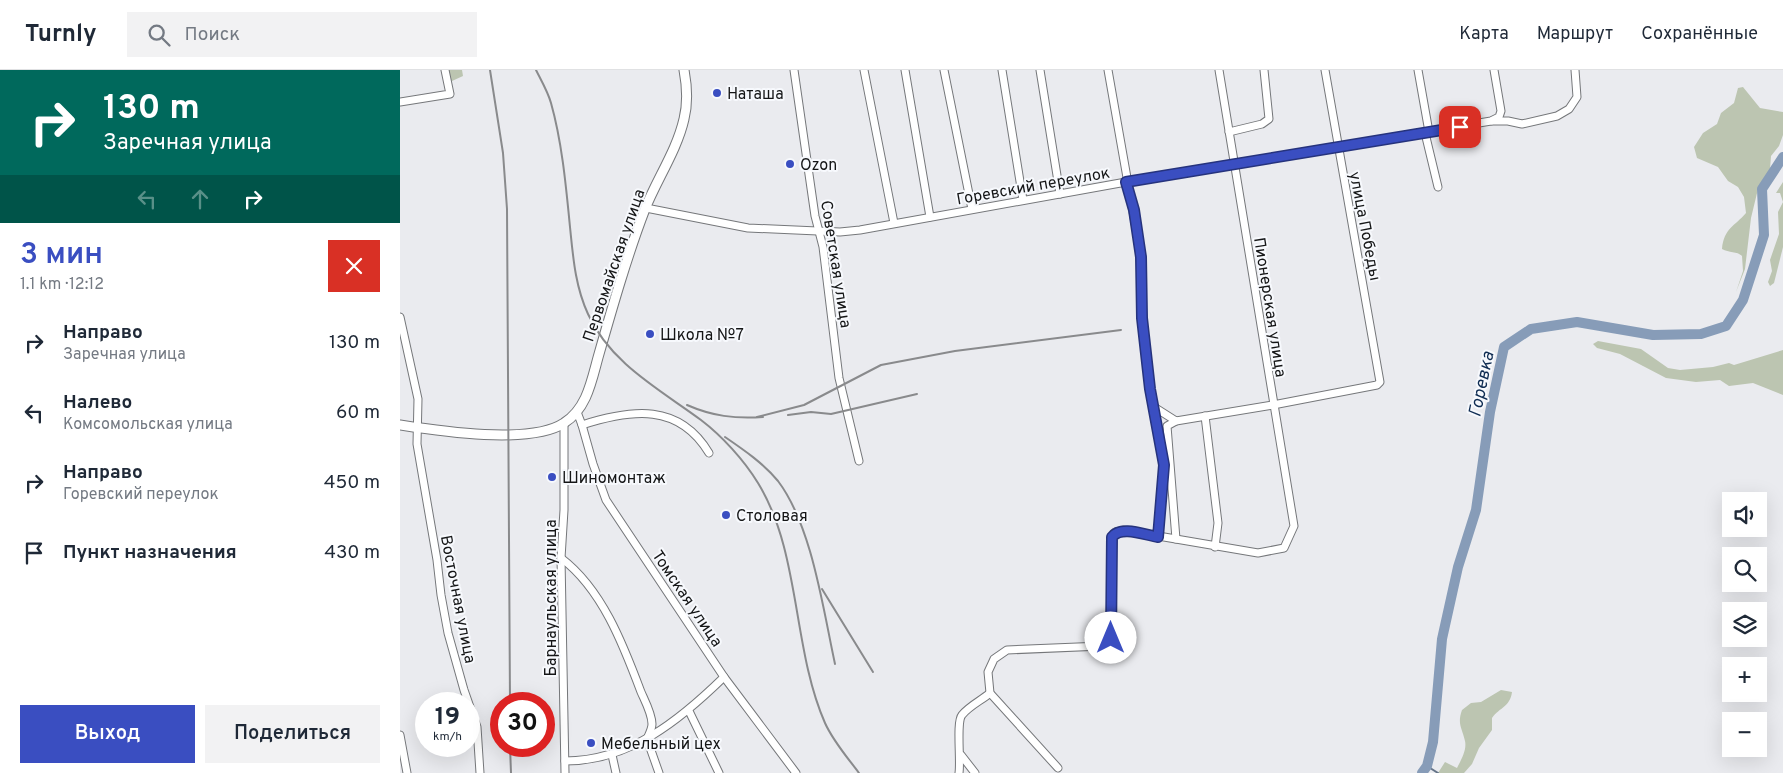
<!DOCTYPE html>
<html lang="ru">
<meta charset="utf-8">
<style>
body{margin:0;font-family:Overpass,sans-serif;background:#f2f2f3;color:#1f2937;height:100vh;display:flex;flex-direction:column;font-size:19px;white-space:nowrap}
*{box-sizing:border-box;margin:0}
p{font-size:16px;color:#747a83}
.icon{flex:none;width:28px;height:28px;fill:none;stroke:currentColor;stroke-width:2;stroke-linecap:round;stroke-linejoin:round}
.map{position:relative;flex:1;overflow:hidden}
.sheet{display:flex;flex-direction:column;background:#fff;width:400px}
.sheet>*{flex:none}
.hud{background:#00695c;color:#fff;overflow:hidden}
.buttons{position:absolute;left:1322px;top:422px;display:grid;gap:10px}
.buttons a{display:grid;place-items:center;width:45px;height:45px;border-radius:0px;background:#fff;box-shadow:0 5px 20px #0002;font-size:25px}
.speed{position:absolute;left:15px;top:622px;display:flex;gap:10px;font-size:25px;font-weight:700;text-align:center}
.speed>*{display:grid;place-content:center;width:65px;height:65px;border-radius:50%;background:#fff;box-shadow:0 5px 20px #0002;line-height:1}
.speed small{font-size:12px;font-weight:400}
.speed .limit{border:8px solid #d22;background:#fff;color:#111}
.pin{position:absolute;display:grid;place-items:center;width:42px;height:42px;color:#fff;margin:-21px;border-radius:10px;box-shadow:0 2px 8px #0006}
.me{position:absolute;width:55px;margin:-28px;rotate:0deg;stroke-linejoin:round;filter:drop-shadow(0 0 4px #0008)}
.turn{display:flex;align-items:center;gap:18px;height:105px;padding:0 20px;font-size:22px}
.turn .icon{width:65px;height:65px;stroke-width:2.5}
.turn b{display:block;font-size:35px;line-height:42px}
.lanes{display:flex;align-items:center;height:48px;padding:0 20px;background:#0003;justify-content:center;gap:25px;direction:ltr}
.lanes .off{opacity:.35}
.round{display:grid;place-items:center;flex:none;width:52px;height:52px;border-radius:0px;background:#f2f2f3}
.head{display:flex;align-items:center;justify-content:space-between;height:85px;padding:0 20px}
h1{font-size:30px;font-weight:600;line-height:38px;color:#3a4ec1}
.button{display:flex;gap:10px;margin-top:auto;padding:10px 20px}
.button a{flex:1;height:58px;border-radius:0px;background:#3a4ec1;color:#fff;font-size:20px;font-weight:600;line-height:58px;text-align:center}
.button a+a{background:#f2f2f3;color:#1f2937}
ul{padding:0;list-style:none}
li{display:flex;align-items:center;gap:15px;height:70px;padding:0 20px}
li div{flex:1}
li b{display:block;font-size:19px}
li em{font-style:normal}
header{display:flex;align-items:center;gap:30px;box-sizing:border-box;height:70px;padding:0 25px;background:#fff;border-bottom:1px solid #e0e1e3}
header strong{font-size:24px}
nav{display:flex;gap:28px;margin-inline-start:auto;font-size:18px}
.search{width:350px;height:45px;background:#f2f2f3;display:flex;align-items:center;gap:12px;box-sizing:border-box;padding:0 18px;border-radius:0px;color:#747a83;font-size:19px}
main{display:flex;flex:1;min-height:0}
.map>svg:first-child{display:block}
.green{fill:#bcc5b1}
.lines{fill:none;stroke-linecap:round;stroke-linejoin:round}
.stream{stroke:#657488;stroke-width:2}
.river{stroke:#879cb8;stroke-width:10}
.minor-casing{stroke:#75777a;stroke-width:9}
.major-casing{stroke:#75777a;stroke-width:11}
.minor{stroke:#fff;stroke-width:7}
.major{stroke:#fff;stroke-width:9}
.rail{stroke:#898a8c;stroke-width:2}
.route-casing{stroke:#26337d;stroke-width:12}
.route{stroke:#3a4ec1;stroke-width:9}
.poi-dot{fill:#3a4ec1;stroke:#f7f9fd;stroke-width:2}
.labels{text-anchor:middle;stroke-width:4;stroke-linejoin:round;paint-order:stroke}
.poi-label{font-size:16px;fill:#151617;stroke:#f7f9fd;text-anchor:start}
.street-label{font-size:16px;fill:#151617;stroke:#f7f9fd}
.water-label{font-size:18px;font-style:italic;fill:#0f2c52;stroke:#f7f9fd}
</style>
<header>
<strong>Turnly</strong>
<div class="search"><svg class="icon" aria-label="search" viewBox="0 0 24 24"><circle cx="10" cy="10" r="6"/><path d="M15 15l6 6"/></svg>Поиск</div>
<nav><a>Карта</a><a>Маршрут</a><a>Сохранённые</a></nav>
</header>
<main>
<section class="sheet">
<div class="hud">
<div class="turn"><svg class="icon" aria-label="right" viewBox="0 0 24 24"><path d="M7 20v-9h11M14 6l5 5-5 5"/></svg><div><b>130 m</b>Заречная улица</div></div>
<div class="lanes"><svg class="icon off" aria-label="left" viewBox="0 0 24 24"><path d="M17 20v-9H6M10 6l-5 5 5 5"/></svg><svg class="icon off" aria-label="ahead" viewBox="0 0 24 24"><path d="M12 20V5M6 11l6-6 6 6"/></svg><svg class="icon" aria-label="right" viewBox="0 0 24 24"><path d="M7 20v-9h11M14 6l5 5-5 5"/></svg></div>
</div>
<div class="head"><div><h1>3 мин</h1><p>1.1 km · 12:12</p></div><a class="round" style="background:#d93025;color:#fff"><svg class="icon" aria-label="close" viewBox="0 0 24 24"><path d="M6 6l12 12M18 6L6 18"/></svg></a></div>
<ul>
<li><svg class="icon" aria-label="right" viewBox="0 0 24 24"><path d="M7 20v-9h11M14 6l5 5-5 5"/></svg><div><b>Направо</b><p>Заречная улица</p></div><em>130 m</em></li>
<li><svg class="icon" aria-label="left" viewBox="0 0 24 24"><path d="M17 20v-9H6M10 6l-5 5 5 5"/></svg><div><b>Налево</b><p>Комсомольская улица</p></div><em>60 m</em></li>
<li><svg class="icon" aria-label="right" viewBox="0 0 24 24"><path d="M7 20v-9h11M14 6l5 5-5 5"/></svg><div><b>Направо</b><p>Горевский переулок</p></div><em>450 m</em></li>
<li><svg class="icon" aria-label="arrive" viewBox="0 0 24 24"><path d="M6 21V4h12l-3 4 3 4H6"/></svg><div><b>Пункт назначения</b></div><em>430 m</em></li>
</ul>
<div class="button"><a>Выход</a><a>Поделиться</a></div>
</section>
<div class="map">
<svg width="1383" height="703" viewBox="0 0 1383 703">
<rect width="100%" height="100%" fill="#eaebef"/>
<g class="green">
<polygon points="48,0 62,0 63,6 52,11 50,10"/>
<path d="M1343,17L1360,38L1383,42V65L1379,76L1371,86L1370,99L1358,119L1351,148L1345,199L1336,222L1343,201L1342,186C1337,181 1329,183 1322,179C1324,158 1335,156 1346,143L1344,127L1338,117L1328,111L1318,97L1297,88L1294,77L1303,63L1317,54L1321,43L1334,33L1338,18Z"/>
<polygon points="1383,112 1383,177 1374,213 1370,216 1368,212 1372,201 1370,190 1379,164 1378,142 1383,132 1380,123 1376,123"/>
<polygon points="1198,271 1241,279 1268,298 1280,300 1313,297 1329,293 1334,295 1383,280 1383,325 1353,313 1329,316 1320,310 1296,312 1266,308 1220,284 1197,278 1193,274"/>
<path d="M1101,620L1112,622C1110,637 1100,637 1092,648V660L1079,678L1072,694L1064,703H1038L1045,692L1057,698C1061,690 1067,680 1065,671C1062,658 1057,654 1062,640L1071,633L1081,632Z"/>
</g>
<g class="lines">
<polyline class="stream" points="1027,696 1038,703"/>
<polyline class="river" points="1022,703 1027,696 1033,672 1042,569 1058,497 1076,440 1090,342 1104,277 1131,259 1177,252 1253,265 1301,264 1326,256 1343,230 1364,165 1362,119 1383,87"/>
<defs>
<g id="minor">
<polyline points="394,0 415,146 423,177 439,308 459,391"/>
<polyline points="464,0 494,153"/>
<polyline points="505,0 530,147"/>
<polyline points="544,0 572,139"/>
<polyline points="602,0 623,130"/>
<polyline points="640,0 660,124"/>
<polyline points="708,0 741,187 742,248 750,319 765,395 758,467"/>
<polyline points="1018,0 1029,62"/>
<polyline points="0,32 50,24 45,0"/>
<polyline points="1092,51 1108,51 1122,54 1157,46 1169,39 1177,27 1175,0"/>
<polyline points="829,62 862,54 869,49 864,0"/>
<polyline points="1025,63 1038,117"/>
<polyline points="246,138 348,158 440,162 460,160 726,112 1091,51 1099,47 1101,41 1094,0"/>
<polyline points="0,247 18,329 17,374 37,490 41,525 48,563 64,620 77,657 80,703"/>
<polyline points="754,337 776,351 873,335 977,315 980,312 925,0"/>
<path d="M177,342L182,355C232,339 279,333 309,383"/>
<polyline points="805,346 818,453 815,477"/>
<polyline points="164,353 164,440 161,488 165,703"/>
<polyline points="182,355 193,394 206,430 324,607 396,703"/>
<polyline points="776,469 767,356 776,351"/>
<path d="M161,488C202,519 223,574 241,622C245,631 252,644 252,654C252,659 249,664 247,669L259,703"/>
<polyline points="289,641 319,703"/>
<polyline points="0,665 7,703"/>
<polyline points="212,685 216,703"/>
<polyline points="561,685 575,703"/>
<path d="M165,691C230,691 280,650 324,607"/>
<polyline points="658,698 590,623 588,602 594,589 607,580 702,576 711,568 712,467 715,462 723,460 858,483 884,478 894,456 819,0"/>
<path d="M559,703C561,690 556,652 562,645C569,636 582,630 590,623"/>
</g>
<path id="major" d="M0,355C39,361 131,375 164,353C188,338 192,308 199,284C213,235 227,186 245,139C257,109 277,80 284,49C288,33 287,16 284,0"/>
</defs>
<use href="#minor" class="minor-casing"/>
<use href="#major" class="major-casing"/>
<use href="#minor" class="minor"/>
<use href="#major" class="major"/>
<g class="rail">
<polyline points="90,0 103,83 107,139 110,634"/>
<path d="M136,0C141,10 148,22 151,33C162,72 166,116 170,157C173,186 175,216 188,244C210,293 259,319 301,350C322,366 344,390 358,413C401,483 392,578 425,653C433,671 447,687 459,703"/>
<path d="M287,335C312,346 335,349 363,347"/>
<polyline points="388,345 411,342 431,344 517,324"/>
<polyline points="357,347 404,335 481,295 555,281 721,260"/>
<path d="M325,367C344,380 363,393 378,411C412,456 423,539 435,594"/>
<polyline points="422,519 473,602"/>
<polyline points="110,676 111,703"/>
</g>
</g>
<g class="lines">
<defs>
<path id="route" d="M711,568L712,467C721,455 745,465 758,467L764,395L750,319L742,248L741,187L734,140L726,112L1060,57"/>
</defs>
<use href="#route" class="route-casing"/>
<use href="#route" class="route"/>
</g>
<g class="poi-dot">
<circle cx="317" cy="23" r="5"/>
<circle cx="390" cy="94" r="5"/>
<circle cx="250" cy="264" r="5"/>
<circle cx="152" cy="407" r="5"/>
<circle cx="326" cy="445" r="5"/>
<circle cx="191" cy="673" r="5"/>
</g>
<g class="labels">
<g class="poi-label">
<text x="327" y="29">Наташа</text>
<text x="400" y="100">Ozon</text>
<text x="260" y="270">Школа №7</text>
<text x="162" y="413">Шиномонтаж</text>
<text x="336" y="451">Столовая</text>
<text x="201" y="679">Мебельный цех</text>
</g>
<g class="street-label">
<text transform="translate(633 115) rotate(-10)" y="6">Горевский переулок</text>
<text transform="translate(966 156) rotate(79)" y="6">улица Победы</text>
<text transform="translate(437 194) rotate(81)" y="6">Советская улица</text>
<text transform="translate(213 195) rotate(-71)" y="6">Первомайская улица</text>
<text transform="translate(871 237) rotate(81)" y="6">Пионерская улица</text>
<text transform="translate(150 528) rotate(-90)" y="6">Барнаульская улица</text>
<text transform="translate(288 528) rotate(56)" y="6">Томская улица</text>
<text transform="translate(59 529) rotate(79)" y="6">Восточная улица</text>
</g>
<g class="water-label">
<text transform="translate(1081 314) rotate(-78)" y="6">Горевка</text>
</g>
</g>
</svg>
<div class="buttons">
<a><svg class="icon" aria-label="sound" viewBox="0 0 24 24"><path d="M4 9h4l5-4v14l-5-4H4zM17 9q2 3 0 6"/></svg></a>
<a><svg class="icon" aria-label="search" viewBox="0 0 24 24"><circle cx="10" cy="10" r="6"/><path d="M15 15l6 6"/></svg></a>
<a><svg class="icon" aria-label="layers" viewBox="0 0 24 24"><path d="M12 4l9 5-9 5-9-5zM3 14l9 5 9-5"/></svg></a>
<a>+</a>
<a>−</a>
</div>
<div class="speed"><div>19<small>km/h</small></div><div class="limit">30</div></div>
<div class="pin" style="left:1060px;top:57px;background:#d93025"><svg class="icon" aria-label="arrive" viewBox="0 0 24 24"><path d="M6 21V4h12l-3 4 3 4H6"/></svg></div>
<svg class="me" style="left:711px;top:568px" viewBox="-20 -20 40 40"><circle r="19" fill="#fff"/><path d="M0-13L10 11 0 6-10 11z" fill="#3a4ec1"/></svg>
</div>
</main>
